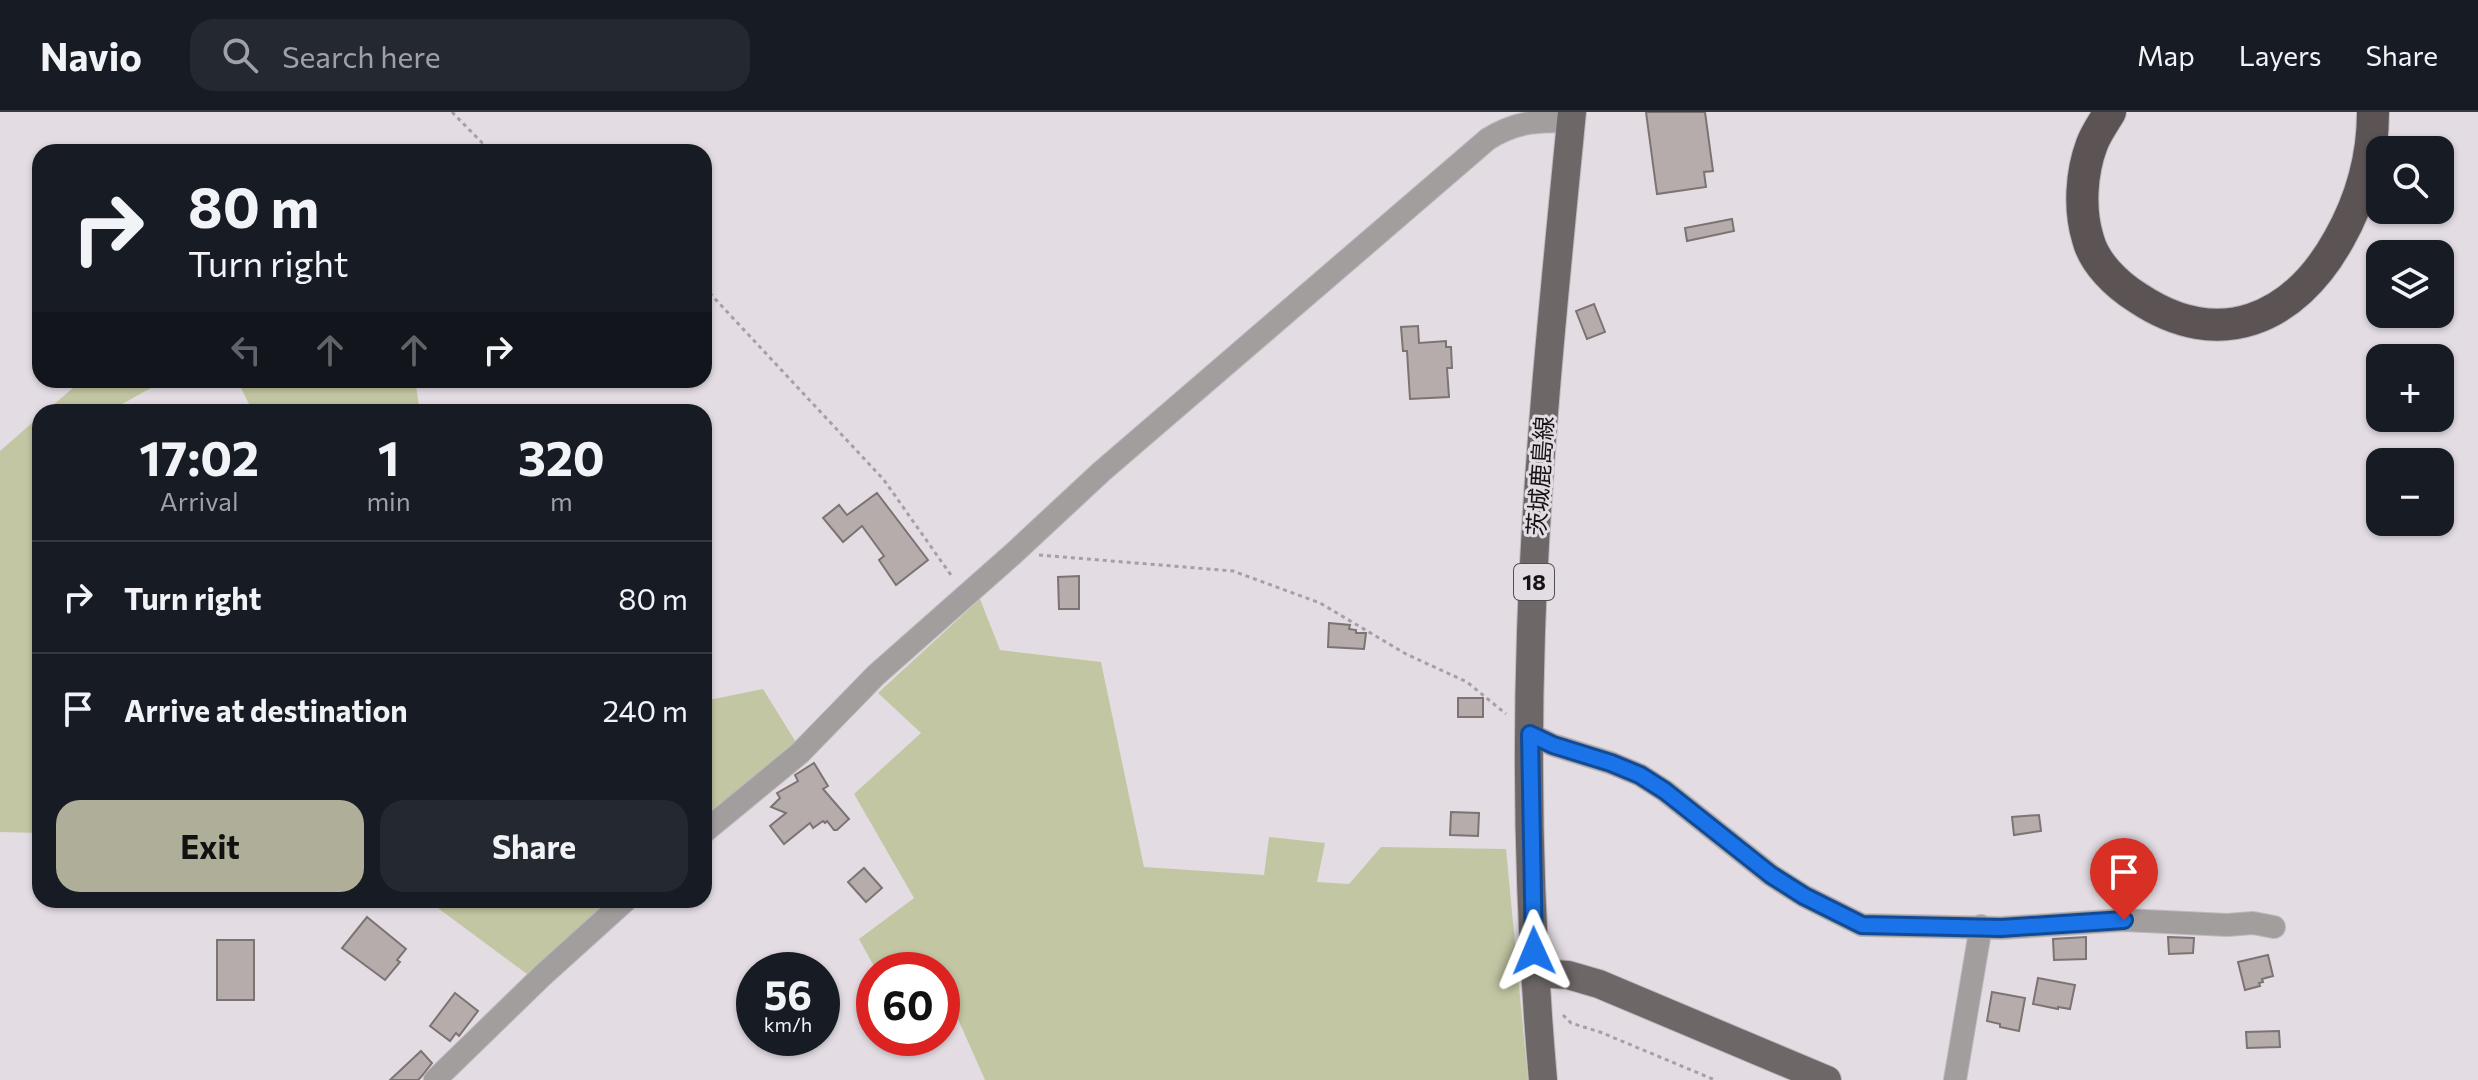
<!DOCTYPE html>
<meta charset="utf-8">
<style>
body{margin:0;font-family:Commissioner,"Noto Sans JP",sans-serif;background:#242831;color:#f1f3f6;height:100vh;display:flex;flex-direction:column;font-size:30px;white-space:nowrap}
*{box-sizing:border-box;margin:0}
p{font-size:26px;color:#9ea1a6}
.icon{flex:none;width:44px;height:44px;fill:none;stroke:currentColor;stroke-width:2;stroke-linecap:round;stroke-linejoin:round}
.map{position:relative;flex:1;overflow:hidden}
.side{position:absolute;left:32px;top:292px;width:680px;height:504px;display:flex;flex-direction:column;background:#171b24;border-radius:24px;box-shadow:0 2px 6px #0004}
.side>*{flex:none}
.hud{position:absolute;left:32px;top:32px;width:680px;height:244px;border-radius:24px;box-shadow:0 2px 6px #0004;background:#171b24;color:#f1f3f6;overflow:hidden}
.controls{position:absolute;left:2366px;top:24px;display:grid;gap:16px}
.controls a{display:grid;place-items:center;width:88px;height:88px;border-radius:16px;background:#171b24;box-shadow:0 2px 6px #0004;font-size:40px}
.speed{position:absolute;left:736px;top:840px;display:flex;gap:16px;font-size:40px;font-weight:700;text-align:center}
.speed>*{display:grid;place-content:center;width:104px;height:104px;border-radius:50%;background:#171b24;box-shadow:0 2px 6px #0004;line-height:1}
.speed small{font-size:20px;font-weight:400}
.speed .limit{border:12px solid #d22;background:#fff;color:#111}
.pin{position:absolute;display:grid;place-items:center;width:68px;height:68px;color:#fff;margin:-82px -34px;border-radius:50% 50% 50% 0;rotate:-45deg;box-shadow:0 0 8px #0007}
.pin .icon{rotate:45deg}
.me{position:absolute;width:88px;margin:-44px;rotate:359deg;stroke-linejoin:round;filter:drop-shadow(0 0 6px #0008)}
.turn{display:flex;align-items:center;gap:28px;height:168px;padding:0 24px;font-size:36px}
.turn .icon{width:104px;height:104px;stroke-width:2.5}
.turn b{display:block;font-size:56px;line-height:68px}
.lanes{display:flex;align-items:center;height:76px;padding:0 24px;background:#0003;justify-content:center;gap:40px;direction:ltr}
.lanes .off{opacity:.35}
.eta{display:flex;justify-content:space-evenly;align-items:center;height:136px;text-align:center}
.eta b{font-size:48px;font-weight:700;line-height:56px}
.button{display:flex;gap:16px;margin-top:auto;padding:16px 24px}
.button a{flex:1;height:92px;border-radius:24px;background:#afae98;color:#111;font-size:32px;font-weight:700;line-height:92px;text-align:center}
.button a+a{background:#242831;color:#f1f3f6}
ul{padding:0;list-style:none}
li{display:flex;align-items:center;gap:24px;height:112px;padding:0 24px;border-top:2px solid #363941}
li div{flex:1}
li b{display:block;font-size:30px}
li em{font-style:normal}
header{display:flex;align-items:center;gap:48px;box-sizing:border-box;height:112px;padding:0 40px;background:#171b24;border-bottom:2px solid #363941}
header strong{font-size:38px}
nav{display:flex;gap:44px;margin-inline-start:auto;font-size:28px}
.search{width:560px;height:72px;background:#242831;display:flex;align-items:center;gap:20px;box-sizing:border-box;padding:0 28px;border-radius:24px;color:#9ea1a6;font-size:30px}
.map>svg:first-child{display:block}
.green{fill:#c3c6a3}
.building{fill:#b5acab;stroke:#7c7473;stroke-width:2}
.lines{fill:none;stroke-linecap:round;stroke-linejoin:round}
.minor-casing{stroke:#beb9be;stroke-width:24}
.major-casing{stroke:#beb9be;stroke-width:30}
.highway-casing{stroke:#beb9be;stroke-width:34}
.path{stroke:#a5a0a5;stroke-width:3;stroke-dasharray:4 4;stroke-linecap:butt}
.minor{stroke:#a29e9d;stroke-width:22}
.major{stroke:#6e6767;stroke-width:28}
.highway{stroke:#5c5454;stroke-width:32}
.route-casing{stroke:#114b97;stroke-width:20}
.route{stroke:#1a73e8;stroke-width:14}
.labels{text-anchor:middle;stroke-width:6;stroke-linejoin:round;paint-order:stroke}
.shield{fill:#e3dde3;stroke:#535053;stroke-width:2}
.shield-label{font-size:22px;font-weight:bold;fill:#151315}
.street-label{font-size:24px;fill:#151315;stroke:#e3dde3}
</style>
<header>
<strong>Navio</strong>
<div class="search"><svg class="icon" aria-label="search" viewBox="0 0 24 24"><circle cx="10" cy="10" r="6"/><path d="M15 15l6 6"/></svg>Search here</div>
<nav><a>Map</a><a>Layers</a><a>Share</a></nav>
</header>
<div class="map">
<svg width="2478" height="968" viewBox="0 0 2478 968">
<rect width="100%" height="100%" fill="#e3dde3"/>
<g class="green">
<polygon points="82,268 165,268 108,300 45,300"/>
<polygon points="237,268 415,268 420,300 253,300"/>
<polygon points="40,304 40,671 37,674 37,678 40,681 40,721 0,720 0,339"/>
<polygon points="980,487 1000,538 1101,550 1144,755 1264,763 1269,725 1325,731 1317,770 1349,772 1381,735 1506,737 1528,968 985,968 950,889 942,889 942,858 876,858 859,827 914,786 854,682 921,621 878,581"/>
<polygon points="763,577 797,632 704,713 704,589"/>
<polygon points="427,788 618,788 531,865"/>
</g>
<g class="building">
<polygon points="1646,0 1705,0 1713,59 1704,60 1706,75 1657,82"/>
<polygon points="1732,107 1734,119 1687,129 1685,116"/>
<polygon points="1594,192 1605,220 1587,227 1576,199"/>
<polygon points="1418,214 1419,231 1446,229 1446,235 1451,235 1452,256 1447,256 1449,285 1410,287 1407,239 1403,239 1401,215"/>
<polygon points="877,381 928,448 896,473 879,448 884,444 862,414 843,430 823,406 839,393 847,403"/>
<polygon points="1079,464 1079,497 1059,497 1058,465"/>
<polygon points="1329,511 1350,513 1349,517 1356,518 1356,521 1366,521 1364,537 1328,535"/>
<rect x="1458" y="586" width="25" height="19"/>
<polygon points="814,651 828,674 823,677 849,707 837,718 834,718 827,709 825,711 823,709 813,716 810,711 784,732 770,714 786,701 771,695 780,686 777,681 798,669 795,663"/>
<polygon points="1451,700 1479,701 1478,724 1450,723"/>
<polygon points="2039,703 2041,719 2014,723 2012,705"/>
<polygon points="864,756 882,776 866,790 848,770"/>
<polygon points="367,805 406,837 397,848 400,850 385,868 342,836"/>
<polygon points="2086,825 2086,847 2054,848 2053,827"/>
<polygon points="2168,825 2194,826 2193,841 2169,842"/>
<rect x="217" y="828" width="37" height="60"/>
<polygon points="2268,843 2273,864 2262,867 2263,870 2259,871 2260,874 2245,878 2238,850"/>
<polygon points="2038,866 2075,873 2070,897 2058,895 2058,897 2033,892"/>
<polygon points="1992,880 2025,886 2019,919 2000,915 2000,912 1987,909"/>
<polygon points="455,881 478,899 459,924 456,921 450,929 430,914"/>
<polygon points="2279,919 2280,935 2247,936 2246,920"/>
<polygon points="421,939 432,951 421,965 418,968 390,968"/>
</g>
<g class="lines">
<defs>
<g id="minor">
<polyline points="1530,622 1553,633 1611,651 1640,663 1665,679 1771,763 1804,784 1862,813 2001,816 2124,808 2227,813 2253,811 2274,815"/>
<path d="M704,720L800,641L876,563L1014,441L1101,360L1488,27C1517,9 1537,9 1571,9"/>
<polyline points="435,968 543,863 626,788"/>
<polyline points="1955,968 1981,814"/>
</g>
<g id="major">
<polyline points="1535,861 1568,863 1599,872 1827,968"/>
<path d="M1543,968C1530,819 1526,669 1531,520C1537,346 1555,173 1572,0"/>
</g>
<path id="highway" d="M2110,0C2104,10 2096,21 2092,32C2081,61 2079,98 2088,127C2094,151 2117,173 2138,186C2219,240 2294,208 2339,127C2361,88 2373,45 2373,0"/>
</defs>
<use href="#minor" class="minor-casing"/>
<use href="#major" class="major-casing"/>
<use href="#highway" class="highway-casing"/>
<g class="path">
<polyline points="452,0 491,40"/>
<polyline points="704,175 884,368 953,466"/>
<polyline points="1039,443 1233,459 1320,491 1406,542 1467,570 1506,602"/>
<polyline points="1563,903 1571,911 1600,920 1715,968"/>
</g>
<use href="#minor" class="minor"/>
<use href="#major" class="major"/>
<use href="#highway" class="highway"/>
</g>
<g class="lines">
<defs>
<polyline id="route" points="1534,839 1530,622 1553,633 1611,651 1640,663 1665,679 1771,763 1804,784 1862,813 2001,816 2124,808"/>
</defs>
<use href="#route" class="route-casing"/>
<use href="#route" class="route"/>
</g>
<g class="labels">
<rect class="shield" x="1514" y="452" width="40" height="36" rx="6"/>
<g class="shield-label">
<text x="1534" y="478">18</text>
</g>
<g class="street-label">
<text transform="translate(1541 364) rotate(-86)" y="8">茨城鹿島線</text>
</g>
</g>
</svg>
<div class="controls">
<a><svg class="icon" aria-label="search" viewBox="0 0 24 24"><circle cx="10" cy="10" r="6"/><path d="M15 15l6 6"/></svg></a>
<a><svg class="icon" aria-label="layers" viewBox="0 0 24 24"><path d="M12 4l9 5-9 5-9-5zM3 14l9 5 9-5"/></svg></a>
<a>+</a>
<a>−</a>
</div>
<div class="speed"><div>56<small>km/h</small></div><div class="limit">60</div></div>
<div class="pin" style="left:2124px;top:808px;background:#d93025"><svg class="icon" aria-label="arrive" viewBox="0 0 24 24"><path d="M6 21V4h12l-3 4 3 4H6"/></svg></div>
<svg class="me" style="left:1534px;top:839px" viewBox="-20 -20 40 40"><path d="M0-17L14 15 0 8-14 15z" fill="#1a73e8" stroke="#fff" stroke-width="4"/></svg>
<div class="hud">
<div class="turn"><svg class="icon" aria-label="right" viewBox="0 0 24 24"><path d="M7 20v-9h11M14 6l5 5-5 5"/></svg><div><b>80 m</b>Turn right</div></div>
<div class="lanes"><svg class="icon off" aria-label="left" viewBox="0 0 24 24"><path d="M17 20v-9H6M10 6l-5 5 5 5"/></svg><svg class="icon off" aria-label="ahead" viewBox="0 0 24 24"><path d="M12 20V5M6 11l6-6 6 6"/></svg><svg class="icon off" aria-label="ahead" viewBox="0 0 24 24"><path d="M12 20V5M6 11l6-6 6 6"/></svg><svg class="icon" aria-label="right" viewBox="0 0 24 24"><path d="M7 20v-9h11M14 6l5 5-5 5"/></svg></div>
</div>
<section class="side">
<div class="eta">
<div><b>17:02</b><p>Arrival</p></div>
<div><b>1</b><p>min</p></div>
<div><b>320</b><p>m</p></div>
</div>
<ul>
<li><svg class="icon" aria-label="right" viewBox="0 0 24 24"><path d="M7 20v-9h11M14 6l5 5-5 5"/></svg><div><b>Turn right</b></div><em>80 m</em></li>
<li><svg class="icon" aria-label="arrive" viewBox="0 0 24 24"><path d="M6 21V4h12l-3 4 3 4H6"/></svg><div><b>Arrive at destination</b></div><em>240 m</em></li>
</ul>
<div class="button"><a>Exit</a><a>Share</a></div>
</section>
</div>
